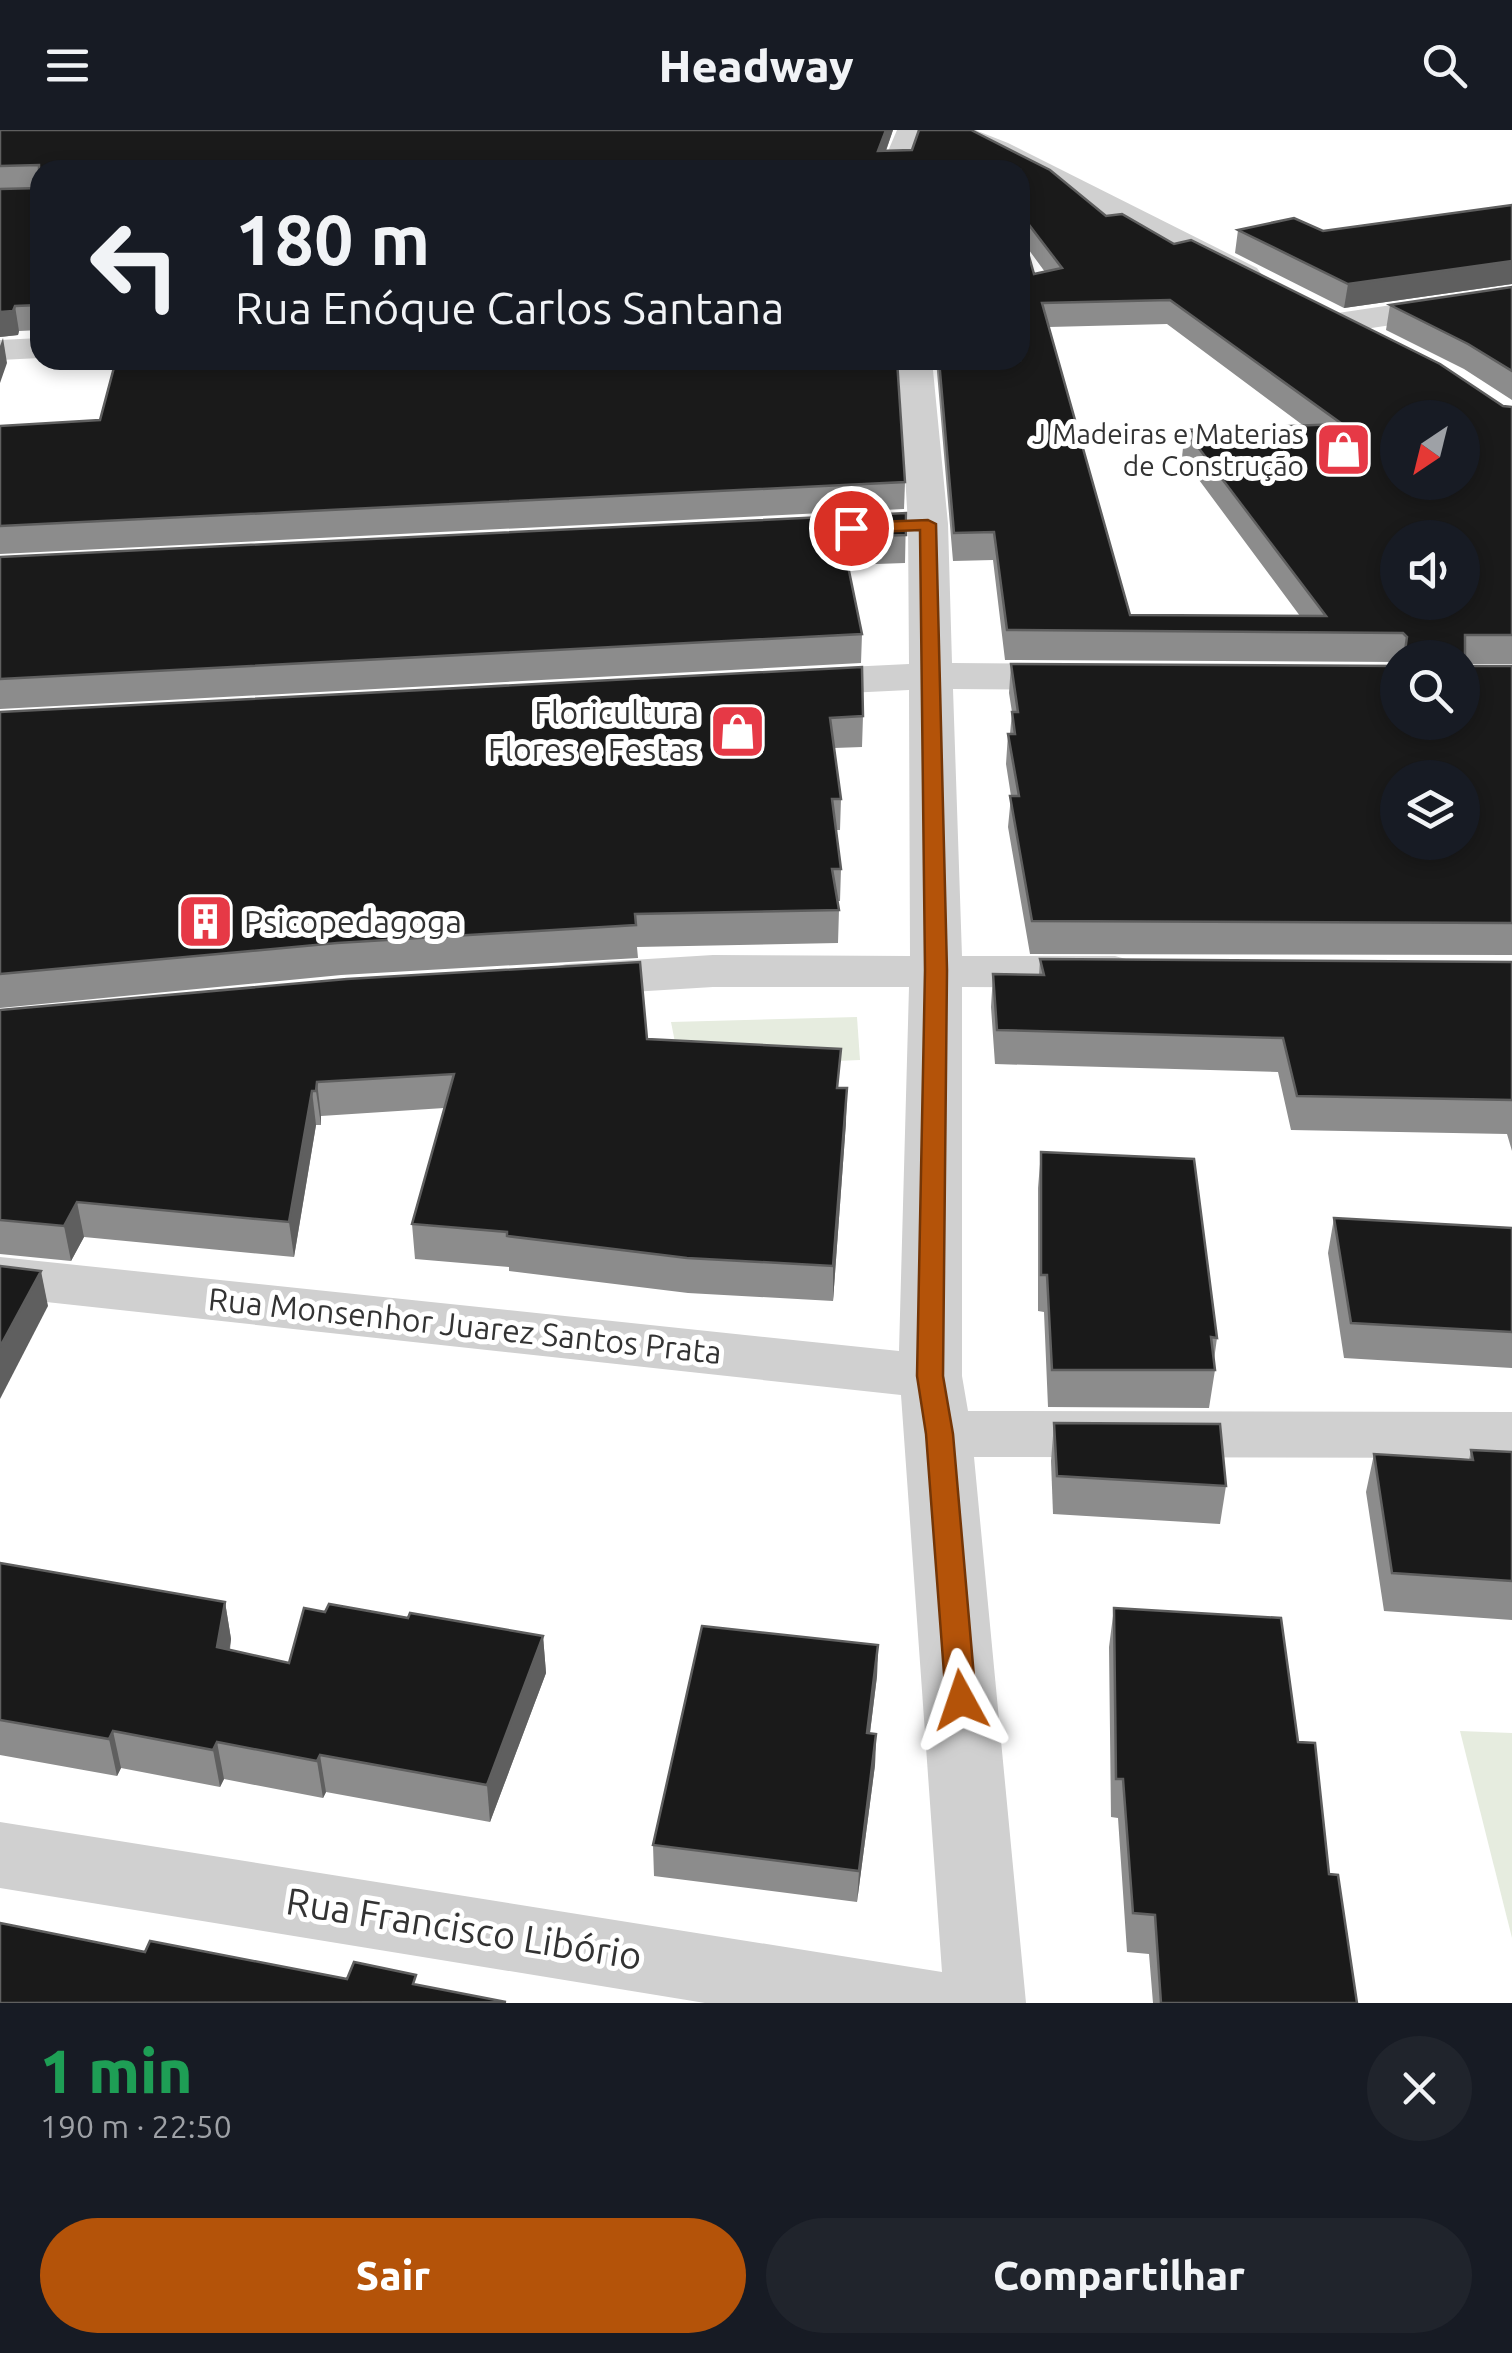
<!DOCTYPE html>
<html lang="pt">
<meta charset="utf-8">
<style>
body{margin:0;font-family:Ubuntu,sans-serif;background:#20242c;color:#f1f3f6;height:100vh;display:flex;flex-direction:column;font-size:38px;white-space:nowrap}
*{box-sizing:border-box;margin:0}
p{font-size:32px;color:#9ea1a6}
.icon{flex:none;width:55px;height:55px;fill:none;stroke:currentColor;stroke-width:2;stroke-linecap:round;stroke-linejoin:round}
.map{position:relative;height:1873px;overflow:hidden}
.details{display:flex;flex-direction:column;background:#171b24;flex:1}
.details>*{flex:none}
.top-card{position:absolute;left:30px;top:30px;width:1000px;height:210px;border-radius:30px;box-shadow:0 5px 15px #0003;background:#171b24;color:#f1f3f6;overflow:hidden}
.needle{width:65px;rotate:215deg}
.controls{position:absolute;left:1380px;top:270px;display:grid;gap:20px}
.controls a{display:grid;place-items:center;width:100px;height:100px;border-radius:50%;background:#171b24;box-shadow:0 5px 15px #0003;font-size:50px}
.pin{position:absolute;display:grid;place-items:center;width:85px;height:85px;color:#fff;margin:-42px;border:5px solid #fff;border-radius:50%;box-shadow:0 2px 10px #0007}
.me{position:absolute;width:110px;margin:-55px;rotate:355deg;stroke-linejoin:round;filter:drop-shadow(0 0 8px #0008)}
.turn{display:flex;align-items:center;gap:35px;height:210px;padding:0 40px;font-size:45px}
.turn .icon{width:130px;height:130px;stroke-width:2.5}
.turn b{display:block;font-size:70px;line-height:85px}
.round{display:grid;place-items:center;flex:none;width:105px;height:105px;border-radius:52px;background:#20242c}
.headline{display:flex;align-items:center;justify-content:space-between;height:170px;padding:0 40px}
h1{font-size:60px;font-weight:800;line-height:75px;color:#1e9e55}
.primary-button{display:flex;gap:20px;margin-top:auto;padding:20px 40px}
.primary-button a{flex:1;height:115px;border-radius:60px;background:#b45309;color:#fff;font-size:40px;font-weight:800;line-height:115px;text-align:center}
.primary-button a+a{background:#20242c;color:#f1f3f6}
header{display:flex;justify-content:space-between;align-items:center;height:130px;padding:0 40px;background:#171b24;font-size:45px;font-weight:800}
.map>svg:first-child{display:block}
.green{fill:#e6ecdf}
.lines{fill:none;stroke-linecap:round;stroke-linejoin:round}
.minor{fill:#d0d0d0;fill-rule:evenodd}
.tertiary{fill:#d0d0d0;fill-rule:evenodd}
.wall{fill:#8c8c8c;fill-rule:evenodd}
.shaded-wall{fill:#5f5f5f}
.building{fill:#1a1a1a;stroke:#5f5f5f;stroke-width:2.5;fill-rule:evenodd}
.route{fill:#b45309;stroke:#753606;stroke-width:2.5}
.labels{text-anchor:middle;stroke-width:10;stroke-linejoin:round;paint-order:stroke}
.far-poi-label{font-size:28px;fill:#333;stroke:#fff;text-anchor:end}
.poi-label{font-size:32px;fill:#333;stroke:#fff;text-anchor:end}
.street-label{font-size:32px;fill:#333;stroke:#fff}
.near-street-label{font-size:38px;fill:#333;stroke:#fff}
</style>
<header><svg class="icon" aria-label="menu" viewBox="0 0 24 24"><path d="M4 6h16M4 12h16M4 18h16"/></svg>Headway<svg class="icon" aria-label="search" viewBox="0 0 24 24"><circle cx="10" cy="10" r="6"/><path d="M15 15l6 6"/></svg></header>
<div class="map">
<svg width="1512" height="1873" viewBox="0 0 1512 1873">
<rect width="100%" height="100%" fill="#fff"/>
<g class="green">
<polygon points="857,887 860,930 680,938 671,892"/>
<polygon points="1460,1601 1512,1603 1512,1808"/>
</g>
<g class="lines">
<g class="minor">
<polygon points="897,0 925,0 908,40 880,40"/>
<polygon points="1512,157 1512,177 1338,203 1326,200 1321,193 1326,186 1338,183"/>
<polygon points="40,208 40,228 0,230 0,210"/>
<polygon points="898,230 932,230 948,394 952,533 1085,534 1100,538 1107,547 1100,556 1085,560 953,559 962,826 1115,826 1133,831 1141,842 1133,853 1115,858 962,857 962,1246 968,1281 1512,1282 1512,1328 974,1327 1026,1873 705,1873 0,1758 0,1692 942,1842 901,1265 0,1167 0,1127 899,1221 909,857 713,857 566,866 547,861 540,850 547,839 566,834 713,825 910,826 909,560 786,566 771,562 764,553 771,544 786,540 909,534 908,394"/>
</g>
<polygon class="tertiary" points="936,0 975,0 1008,13 1257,138 1262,145 1246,155 1235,152"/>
</g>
<g class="wall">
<path d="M0,0H893L886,21L912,20L919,0H971L1050,40L1106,86L1122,84L1174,114L1191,110L1440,234L1503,276L1512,277V534H1465V536H1512V825L1030,824L1008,697L1011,666L1006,634L1008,604H1010L1012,582L1009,563L1011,534L1398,536V592H1462V528H1398V532L1005,530L993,430L953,431L936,230H1020V40H40V200L19,201L18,205L0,207V59L39,58H0ZM1026,116L1045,142L1034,144ZM1167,194L1304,296L1185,300L1182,327L1300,486L1130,485L1049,197ZM1398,288H1462V352H1398ZM1398,408H1462V472H1398ZM1398,648H1462V712H1398Z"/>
<polygon points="1512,75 1512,154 1344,178 1235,123 1238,100 1323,101"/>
<polygon points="1512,157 1512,270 1464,239 1386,200 1390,175"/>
<polygon points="0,296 905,352 904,379 0,424"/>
<polygon points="906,383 905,433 848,435 862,504 861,533 0,579 0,427"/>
<polygon points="0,582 863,586 862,617 834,618 841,669 840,700 836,700 841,739 840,771 837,771 839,780 838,813 637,817 638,828 341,845 0,878"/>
<polygon points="1040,829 1512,832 1512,1021 1507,1004 1291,1000 1278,942 995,934 991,877 993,844 1039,845"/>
<polygon points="0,880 647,909 839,958 846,992 833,1171 688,1163 509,1141 509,1137 415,1129 412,1094 444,978 321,986 321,995 316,995 294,1127 84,1107 71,1131 0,1124"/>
<polygon points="1041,1022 1217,1208 1214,1230 1215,1240 1209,1278 1048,1277 1044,1182 1038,1181 1038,1058"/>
<polygon points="1334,1088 1512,1098 1512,1238 1344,1228 1328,1123"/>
<polygon points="1054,1293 1226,1356 1220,1394 1053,1384 1051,1331"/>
<polygon points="1471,1320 1512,1322 1512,1490 1384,1481 1366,1362 1374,1324 1469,1330"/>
<polygon points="0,1433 225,1472 231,1509 230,1520 289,1533 325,1482 408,1488 543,1506 546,1543 490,1692 326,1662 323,1668 224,1649 220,1657 121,1638 117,1646 0,1625"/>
<polygon points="1114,1478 1298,1612 1329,1744 1357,1873 1153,1873 1149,1824 1127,1822 1118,1688 1111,1687 1109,1517"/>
<polygon points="878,1515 877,1546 870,1603 876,1604 875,1635 857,1772 654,1746 653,1715"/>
</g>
<g class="shaded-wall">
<polygon points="886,0 893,0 879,40 878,21"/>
<polygon points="1512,131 1512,154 1344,178 1348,154"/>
<polygon points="15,176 19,201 18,205 0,207 0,182"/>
<polygon points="3,208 7,233 0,253 0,216"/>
<polygon points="317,952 321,986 321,995 316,961"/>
<polygon points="847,958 846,992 833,1171 833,1136"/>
<polygon points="312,961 316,995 294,1127 289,1092"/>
<polygon points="77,1072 84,1107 71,1131 64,1096"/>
<polygon points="41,1141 48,1176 0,1269 0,1217"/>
<polygon points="225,1472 231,1509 224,1554 217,1517"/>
<polygon points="543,1506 546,1543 490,1692 487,1655"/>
<polygon points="878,1515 877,1546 866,1634 867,1603"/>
<polygon points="113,1601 121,1638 117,1646 109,1609"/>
<polygon points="876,1604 875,1635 857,1772 859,1741"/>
<polygon points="217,1612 224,1649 220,1657 213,1620"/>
<polygon points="320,1625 326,1662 323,1668 317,1631"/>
</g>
<g class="building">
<path d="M0,0H886L878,21L912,20L919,0H971L1050,40L1106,86L1122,84L1174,114L1191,110L1440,234L1503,276L1512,277V505H1465V536H1512V793L1032,791L1010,666H1019L1008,604H1015L1012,582H1018L1011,534L1398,536V592H1462V528H1404L1407,507L1403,503L1007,500L994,402L954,403L939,230H1020V95L1034,144L1062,138L1020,83V40H40V175L15,176L13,181L0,182V59L39,58V35L0,36ZM1170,170L1342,294L1185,300L1326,486L1130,485L1042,173ZM1398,288H1462V352H1398ZM1398,408H1462V472H1398ZM1398,648H1462V712H1398Z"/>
<polygon points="1512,75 1512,131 1348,154 1238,100 1294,88 1323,101"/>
<polygon points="1512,157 1512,241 1468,214 1390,175"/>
<polygon points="116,230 897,230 905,352 0,396 0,296 100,290"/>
<polygon points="906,383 906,405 842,407 862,504 0,549 0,427"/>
<polygon points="862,537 863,586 830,588 841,669 832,669 841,739 832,739 839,780 635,784 636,795 337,813 0,844 0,582"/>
<polygon points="1040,829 1512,832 1512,970 1297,966 1283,908 997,900 993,844 1044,845"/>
<polygon points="640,832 647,909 841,919 837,958 847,958 833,1136 687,1128 507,1106 507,1102 412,1094 454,944 317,952 316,961 312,961 289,1092 77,1072 64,1096 0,1090 0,880 347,849"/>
<polygon points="1041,1022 1194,1029 1217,1208 1211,1207 1215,1240 1052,1240 1047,1145 1041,1145"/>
<polygon points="1334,1088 1512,1098 1512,1202 1351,1193"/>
<polygon points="0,1136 41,1141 0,1217"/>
<polygon points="1054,1293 1220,1294 1226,1356 1057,1346"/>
<polygon points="1471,1320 1512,1322 1512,1451 1392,1443 1374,1324 1473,1330"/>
<polygon points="0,1433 225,1472 217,1517 289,1533 304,1478 325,1482 329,1474 408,1488 410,1483 543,1506 487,1655 320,1625 317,1631 217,1612 213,1620 113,1601 109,1609 0,1590"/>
<polygon points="1114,1478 1281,1488 1298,1612 1315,1613 1329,1744 1338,1745 1357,1873 1161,1873 1155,1785 1133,1783 1123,1649 1116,1649"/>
<polygon points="702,1496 878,1515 867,1603 876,1604 859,1741 653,1715"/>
<polygon points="0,1793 145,1822 150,1811 347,1849 354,1832 416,1845 413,1854 506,1872 0,1873"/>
</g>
<polygon class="route" points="928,390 936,394 947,840 943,1246 953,1304 976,1570 972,1578 961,1581 950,1578 946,1570 926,1304 917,1246 925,840 920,400 851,403 843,398 851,393"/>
<defs>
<symbol id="shop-square" viewBox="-11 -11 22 22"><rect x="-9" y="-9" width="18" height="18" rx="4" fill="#e63946" stroke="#fff"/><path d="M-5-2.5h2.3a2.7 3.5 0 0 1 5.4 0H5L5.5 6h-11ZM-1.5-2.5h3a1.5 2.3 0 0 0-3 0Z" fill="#fff"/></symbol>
<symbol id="building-square" viewBox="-11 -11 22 22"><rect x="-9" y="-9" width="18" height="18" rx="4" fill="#e63946" stroke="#fff"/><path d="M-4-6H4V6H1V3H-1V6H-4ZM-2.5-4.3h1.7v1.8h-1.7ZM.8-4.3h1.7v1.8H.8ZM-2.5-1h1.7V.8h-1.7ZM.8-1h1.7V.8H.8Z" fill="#fff"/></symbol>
</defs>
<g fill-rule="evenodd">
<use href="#shop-square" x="1312" y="288" width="63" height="63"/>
<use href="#shop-square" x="706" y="570" width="63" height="63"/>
<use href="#building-square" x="174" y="760" width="63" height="63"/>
</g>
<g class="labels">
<g class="far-poi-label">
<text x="1304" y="314">J Madeiras e Materias<tspan x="1304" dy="32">de Construção</tspan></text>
</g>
<g class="poi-label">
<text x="699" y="594">Floricultura<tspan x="699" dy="37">Flores e Festas</tspan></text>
<text x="244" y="803" text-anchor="start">Psicopedagoga</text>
</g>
<g class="street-label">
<text transform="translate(465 1196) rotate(6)" y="11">Rua Monsenhor Juarez Santos Prata</text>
</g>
<g class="near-street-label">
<text transform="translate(464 1799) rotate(9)" y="13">Rua Francisco Libório</text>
</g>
</g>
</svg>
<div class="controls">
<a><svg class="needle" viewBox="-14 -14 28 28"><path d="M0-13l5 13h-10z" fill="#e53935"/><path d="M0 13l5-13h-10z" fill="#9ea1a6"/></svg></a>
<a><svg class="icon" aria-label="sound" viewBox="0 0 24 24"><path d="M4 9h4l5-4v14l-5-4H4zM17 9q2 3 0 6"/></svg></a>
<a><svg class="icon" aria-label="search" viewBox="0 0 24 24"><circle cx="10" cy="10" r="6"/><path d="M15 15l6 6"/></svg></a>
<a><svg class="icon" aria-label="layers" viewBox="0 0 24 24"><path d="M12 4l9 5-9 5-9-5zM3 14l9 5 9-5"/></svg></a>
</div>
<div class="pin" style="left:851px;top:398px;background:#d93025"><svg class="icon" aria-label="arrive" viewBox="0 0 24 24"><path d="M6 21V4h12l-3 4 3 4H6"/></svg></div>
<svg class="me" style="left:961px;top:1570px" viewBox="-20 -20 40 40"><path d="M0-17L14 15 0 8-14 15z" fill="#b45309" stroke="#fff" stroke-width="4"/></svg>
<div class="top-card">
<div class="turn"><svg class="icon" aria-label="left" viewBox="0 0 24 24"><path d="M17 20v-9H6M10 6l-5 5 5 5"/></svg><div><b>180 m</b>Rua Enóque Carlos Santana</div></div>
</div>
</div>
<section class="details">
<div class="headline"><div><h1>1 min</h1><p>190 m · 22:50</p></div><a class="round"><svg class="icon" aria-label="close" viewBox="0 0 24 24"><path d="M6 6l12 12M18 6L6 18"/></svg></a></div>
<div class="primary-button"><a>Sair</a><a>Compartilhar</a></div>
</section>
